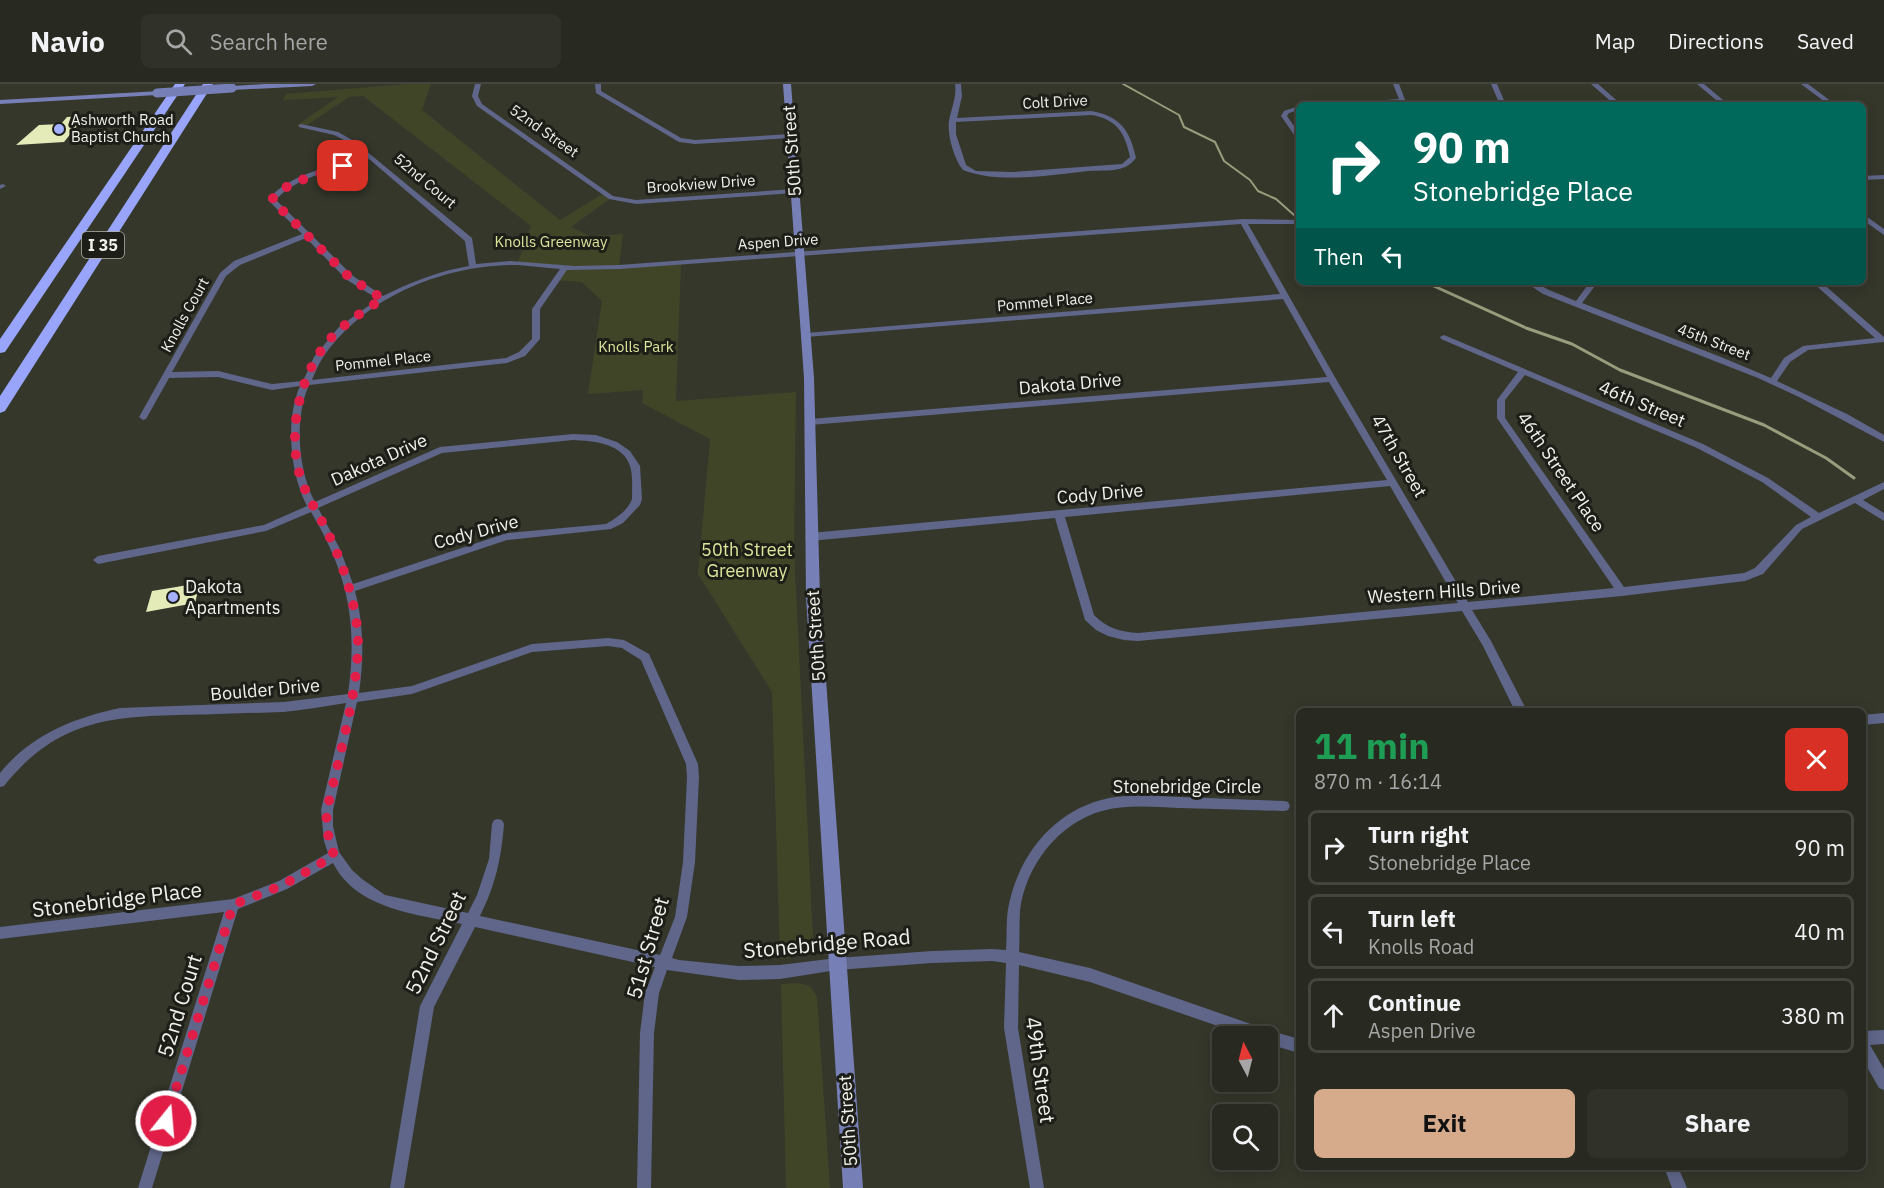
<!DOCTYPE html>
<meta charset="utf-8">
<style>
body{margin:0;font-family:"IBM Plex Sans",sans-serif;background:#303129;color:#f1f3f6;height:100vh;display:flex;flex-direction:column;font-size:22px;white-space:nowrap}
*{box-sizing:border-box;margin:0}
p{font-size:20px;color:#a5a6a5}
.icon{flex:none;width:33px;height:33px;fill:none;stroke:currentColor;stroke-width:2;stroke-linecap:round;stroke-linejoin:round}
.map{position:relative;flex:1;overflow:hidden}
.panel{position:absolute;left:1296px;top:624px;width:570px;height:462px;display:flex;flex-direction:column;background:#282920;border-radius:9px;box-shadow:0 3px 15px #0003,0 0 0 2px #44453e}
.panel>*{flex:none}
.banner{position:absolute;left:1296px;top:18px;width:570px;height:183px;border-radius:9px;box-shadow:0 3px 15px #0003,0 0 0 2px #44453e;background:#00695c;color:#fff;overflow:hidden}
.needle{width:39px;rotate:353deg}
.controls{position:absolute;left:1212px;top:942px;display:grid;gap:12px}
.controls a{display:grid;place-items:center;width:66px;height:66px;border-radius:9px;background:#282920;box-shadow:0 3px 15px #0003,0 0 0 2px #44453e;font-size:30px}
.pin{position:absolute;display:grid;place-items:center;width:51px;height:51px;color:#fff;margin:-26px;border-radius:12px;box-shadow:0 3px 9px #0006}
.me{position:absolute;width:66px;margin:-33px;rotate:17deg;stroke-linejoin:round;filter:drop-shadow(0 0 4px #0008)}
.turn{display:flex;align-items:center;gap:21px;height:126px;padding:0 18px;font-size:27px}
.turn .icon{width:78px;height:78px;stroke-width:2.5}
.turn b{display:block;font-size:42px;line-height:51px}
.then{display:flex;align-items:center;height:57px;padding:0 18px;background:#0003;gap:12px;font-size:22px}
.round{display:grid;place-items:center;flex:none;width:63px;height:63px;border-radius:9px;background:#303129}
.summary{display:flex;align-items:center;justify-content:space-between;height:102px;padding:0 18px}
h1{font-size:36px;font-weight:800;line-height:45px;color:#1e9e55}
.action{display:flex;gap:12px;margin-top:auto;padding:12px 18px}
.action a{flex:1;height:69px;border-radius:9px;background:#d6ab8b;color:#111;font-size:24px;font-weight:800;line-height:69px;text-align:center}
.action a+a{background:#303129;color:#f1f3f6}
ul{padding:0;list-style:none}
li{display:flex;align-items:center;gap:18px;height:75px;margin:0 12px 9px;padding:0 6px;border:3px solid #44453e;border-radius:9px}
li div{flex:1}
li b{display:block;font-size:22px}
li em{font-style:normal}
header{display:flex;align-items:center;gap:36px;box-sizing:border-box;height:84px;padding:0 30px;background:#282920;border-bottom:2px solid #44453e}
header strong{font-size:28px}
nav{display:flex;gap:33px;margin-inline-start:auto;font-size:21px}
.search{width:420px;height:54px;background:#303129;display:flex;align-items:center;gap:15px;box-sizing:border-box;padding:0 21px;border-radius:9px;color:#a5a6a5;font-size:22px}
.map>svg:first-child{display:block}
.green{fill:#414528}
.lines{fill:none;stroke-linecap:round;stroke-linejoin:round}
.stream-far1{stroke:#989d7b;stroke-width:2}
.stream{stroke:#989d7b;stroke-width:3}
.building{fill:#e4ebb9}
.street{fill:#5f6689;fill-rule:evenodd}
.secondary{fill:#777fb7;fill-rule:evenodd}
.highway{fill:#98a5fb;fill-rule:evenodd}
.secondary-bridge{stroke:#777fb7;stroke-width:9}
.route{stroke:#e11d48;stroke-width:10;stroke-dasharray:0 18}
.poi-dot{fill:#a5b1fc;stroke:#1d1e18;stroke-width:2}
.labels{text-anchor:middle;stroke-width:6;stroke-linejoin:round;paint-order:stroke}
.far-street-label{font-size:15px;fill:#f0f1ea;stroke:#1d1e18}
.far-poi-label{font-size:15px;fill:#f0f1ea;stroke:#1d1e18;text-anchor:start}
.far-park-label{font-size:15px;fill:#dde59b;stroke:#1d1e18}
.shield{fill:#1d1e18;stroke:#b1b2ab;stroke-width:1.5}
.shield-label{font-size:16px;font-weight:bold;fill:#f0f1ea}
.street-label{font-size:18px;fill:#f0f1ea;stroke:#1d1e18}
.park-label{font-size:18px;fill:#dde59b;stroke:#1d1e18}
.poi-label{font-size:18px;fill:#f0f1ea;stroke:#1d1e18;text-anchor:start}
.near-street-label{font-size:21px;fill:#f0f1ea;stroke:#1d1e18}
</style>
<header>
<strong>Navio</strong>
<div class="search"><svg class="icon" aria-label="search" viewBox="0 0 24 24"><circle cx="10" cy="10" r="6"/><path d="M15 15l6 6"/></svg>Search here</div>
<nav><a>Map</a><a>Directions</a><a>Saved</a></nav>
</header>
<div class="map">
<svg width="1884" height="1104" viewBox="0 0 1884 1104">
<rect width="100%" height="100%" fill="#35372b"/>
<g class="green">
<path d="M407,0H431L422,26L560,136L604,109L611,114L571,143L590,152L623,150L619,183L681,179L676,317L796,308L794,465L813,855C810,872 795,873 780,875L772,608L698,490L710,355L642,319L643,306L588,310L602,217L582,198L555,196L565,184L518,178L531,142L363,12L349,13L304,43L296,42L338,13L283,16L286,10Z"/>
<polygon points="799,899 810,902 817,913 830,1104 786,1104 781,900"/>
</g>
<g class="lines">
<polyline class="stream-far1" points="1123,0 1179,31 1184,43 1215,58 1224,77 1250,96 1258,107 1276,115 1294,131"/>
<polyline class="stream" points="1425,198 1526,244 1572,260 1620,286 1764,341 1826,374 1854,394"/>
</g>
<g class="building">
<polygon points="85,32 64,58 16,61 39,41 61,40 67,33"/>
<polygon points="200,499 195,519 146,528 152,507"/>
</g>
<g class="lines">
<g class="street">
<polygon points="475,0 481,0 478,12 482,20 613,112 636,116 795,105 798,107 795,109 636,120 609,115 477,22 472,12"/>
<polygon points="595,0 601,0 601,7 681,54 695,56 791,50 794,52 791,54 695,60 679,58 596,9"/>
<path d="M955,0H961L962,12L957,34L1091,27C1120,32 1130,46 1136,74C1133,77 1130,81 1125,83C1115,88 1100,86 1088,87C1051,91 998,100 963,86C954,75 947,51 949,37C951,25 957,13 955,0ZM1091,31C1117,35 1125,49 1130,73L1122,80L1013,88L976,87L966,81L956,50V38Z"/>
<polygon points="1393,0 1399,0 1407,21 1401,21 1400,19 1345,21 1348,19 1399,15"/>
<polygon points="1491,0 1497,0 1506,21 1500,21"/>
<polygon points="1591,0 1598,0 1622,21 1615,21"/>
<polygon points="1697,0 1704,0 1729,21 1722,21"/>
<polygon points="1801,0 1808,0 1836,21 1829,21"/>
<polygon points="1299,22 1299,26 1289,29 1287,32 1299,49 1299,56 1297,55 1281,32 1284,27"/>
<path d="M301,40L338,48L354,57L472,154L476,180L510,177L575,182L619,181L1243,135L1299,136V140H1248L1336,295L1468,518L1614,504L1497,334V316L1518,288L1441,255L1440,253L1444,251L1703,360L1768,394L1819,429L1884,398V405L1863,416L1884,429V437L1855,419L1802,445L1763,490L1745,497L1622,512L1472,526L1491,557L1527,627H1515L1483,562L1462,527L1138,557L1124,556L1108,552L1096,546L1085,536L1055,434L810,457L805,453L810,449L1387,396L1329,298L810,341L806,338L810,335L1327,293L1283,215L806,253L802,251L806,249L1280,210L1241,140L619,185L567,186L540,225V255L525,272L507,279L309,301C294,334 298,387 315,418L440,363L573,350L596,351L617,358L630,367L640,382L642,415L640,421L623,439L611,445L507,456L355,507C364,542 364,574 359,609L412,602L532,560L608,554L624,556L649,570L698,680L699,693L695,778L687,833L672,874L679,876L739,882L780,881L837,874L932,867L992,865L1006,866C1007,853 1006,838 1008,825C1017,775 1050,730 1101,716C1126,709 1153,712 1179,713C1214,714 1249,716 1284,717L1288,718L1290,722L1288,726L1284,727C1249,726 1214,725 1179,724C1154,723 1126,720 1102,727C1058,739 1025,783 1020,827C1019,841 1020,855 1019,868L1090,884L1268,946L1299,955V969L1268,960V952H1247L1090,898L1019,881L1018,944L1044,1104H1030L1004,944L1006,879L992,877L932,879L837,886L780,895L739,896L667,886L659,909L654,949L651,1104H637L640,949L645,909L655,883L475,843L434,923L404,1104H390L420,922L462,840C417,830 357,826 333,779L287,805L238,825L152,1104H138L224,828L0,855V843L233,815L279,797L328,769L324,757L321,726L346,619C325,622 304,626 283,628C261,629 240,629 219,630C131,633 65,625 4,702L0,703V689C31,651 73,634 120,624L284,618L348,610C358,539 348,490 311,428L266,447L98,480L93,476L98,472L264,441L307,422C290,390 285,336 300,302L272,306L218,293L169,294L146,335L143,336L139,333L220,189L234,177L302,150L268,116C288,90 335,81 365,72L350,59L334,51L299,43V41ZM369,75L465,157L469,182C439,187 411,198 383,212L353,192L276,116C294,93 341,84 369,75ZM306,154L347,196L378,215L339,243L314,273L303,297L272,300L218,287L172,288L226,192L240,181ZM518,181L560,185L532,225V255L519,268L506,274L312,296C315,289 318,281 322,275C363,213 445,180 518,181ZM1525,291L1697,364L1762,398L1811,433L1796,441L1755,484L1744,489L1624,503L1505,334V316ZM573,356C593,357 623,359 630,382C633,391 632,405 632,415C628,426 617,434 606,440L507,449L353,500L340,465L318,424L442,369ZM1390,402L1458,519L1138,549C1120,548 1107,544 1094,531L1065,433ZM608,562L622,564L641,576L686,680L687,693L683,778L675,833L660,871L480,832C496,800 501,775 504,740L502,736L498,735L494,736L492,740L489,775L477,811L468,829L385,811L362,795L352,786L339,768L333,742V726L357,618L412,610L532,568Z"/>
<polygon points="1884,91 1884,95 1863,96 1863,92"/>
<polygon points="3,100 6,102 0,105 0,101"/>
<polygon points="1863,130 1884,145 1884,151 1863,136"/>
<polygon points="1525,198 1534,198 1549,206 1576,217 1590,198 1598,198 1582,219 1721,273 1771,294 1784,274 1803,262 1875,254 1812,198 1821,198 1884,253 1884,258 1808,266 1790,278 1777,297 1847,330 1884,351 1884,358 1799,313 1758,294 1543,210"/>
<polygon points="1884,629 1884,639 1863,641 1863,631"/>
<polygon points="1884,946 1884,960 1870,961 1884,985 1884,1006 1879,1004 1863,976 1863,947"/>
<polygon points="1664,1083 1678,1083 1687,1104 1672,1104"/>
</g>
<g class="secondary">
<polygon points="265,0 316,0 312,2 232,6 228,4 232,2"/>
<polygon points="783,0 791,0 814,294 820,513 863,1104 843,1104 806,513 804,294"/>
<polygon points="160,7 160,11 157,11 0,20 0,16"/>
</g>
<g class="highway">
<polygon points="175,0 185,0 5,268 0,269 0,255"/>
<polygon points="203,0 213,0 5,327 0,329 0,312"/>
</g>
<polyline class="secondary-bridge" points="157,9 232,4"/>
</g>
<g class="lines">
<path class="route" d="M166,1037L233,821L283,801L334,772L326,743L327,726C338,676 363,592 357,542C352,506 341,475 325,443C317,428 308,414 302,398C286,353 298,293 329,256C345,239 363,227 383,215L350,194L272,116C280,99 325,89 343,82"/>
</g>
<g class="poi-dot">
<circle cx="59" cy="45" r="6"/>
<circle cx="173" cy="513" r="6"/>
</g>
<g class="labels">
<g class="far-street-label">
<text transform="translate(1055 18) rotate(-3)" y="5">Colt Drive</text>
<text transform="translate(544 47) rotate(35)" y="5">52nd Street</text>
<text transform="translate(425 97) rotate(40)" y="5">52nd Court</text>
<text transform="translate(701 100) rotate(-4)" y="5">Brookview Drive</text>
<text transform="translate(778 158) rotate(-4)" y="5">Aspen Drive</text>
<text transform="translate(1045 218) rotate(-5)" y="5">Pommel Place</text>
<text transform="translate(185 231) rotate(-61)" y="5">Knolls Court</text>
<text transform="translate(1714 258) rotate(21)" y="5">45th Street</text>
<text transform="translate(383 277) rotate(-6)" y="5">Pommel Place</text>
</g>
<g class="far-poi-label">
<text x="71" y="41">Ashworth Road<tspan x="71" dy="17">Baptist Church</tspan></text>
</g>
<g class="far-park-label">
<text x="551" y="163">Knolls Greenway</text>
<text x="636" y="268">Knolls Park</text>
</g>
<rect class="shield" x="82" y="148" width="42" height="26" rx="4.5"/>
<g class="shield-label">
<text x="103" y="167">I 35</text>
</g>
<g class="street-label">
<text transform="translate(792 67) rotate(-94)" y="6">50th Street</text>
<text transform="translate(1070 300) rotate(-5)" y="6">Dakota Drive</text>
<text transform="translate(1642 320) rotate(23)" y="6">46th Street</text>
<text transform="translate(1399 372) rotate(60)" y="6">47th Street</text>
<text transform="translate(379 376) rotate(-24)" y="6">Dakota Drive</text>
<text transform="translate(1561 388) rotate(56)" y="6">46th Street Place</text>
<text transform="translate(1100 410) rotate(-5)" y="6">Cody Drive</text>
<text transform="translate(476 448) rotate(-15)" y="6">Cody Drive</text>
<text transform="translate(1444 508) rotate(-4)" y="6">Western Hills Drive</text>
<text transform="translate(816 552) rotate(-94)" y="6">50th Street</text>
<text transform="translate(265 606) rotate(-5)" y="6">Boulder Drive</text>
<text x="1187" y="709">Stonebridge Circle</text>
<text transform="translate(848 1037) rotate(-94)" y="6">50th Street</text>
</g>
<g class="park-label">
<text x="747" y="472">50th Street<tspan x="747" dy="21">Greenway</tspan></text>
</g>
<g class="poi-label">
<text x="185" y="509">Dakota<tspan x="185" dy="21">Apartments</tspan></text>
</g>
<g class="near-street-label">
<text transform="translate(117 816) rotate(-7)" y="7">Stonebridge Place</text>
<text transform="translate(436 859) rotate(-64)" y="7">52nd Street</text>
<text transform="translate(827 860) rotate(-5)" y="7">Stonebridge Road</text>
<text transform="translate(648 864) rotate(-74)" y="7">51st Street</text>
<text transform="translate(180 922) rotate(-73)" y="7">52nd Court</text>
<text transform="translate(1040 986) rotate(82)" y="7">49th Street</text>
</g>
</g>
</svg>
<div class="controls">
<a><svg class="needle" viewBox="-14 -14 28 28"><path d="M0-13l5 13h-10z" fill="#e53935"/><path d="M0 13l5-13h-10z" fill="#a5a6a5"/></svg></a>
<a><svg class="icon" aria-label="search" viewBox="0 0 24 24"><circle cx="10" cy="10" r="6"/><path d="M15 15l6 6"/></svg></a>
</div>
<div class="pin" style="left:343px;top:82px;background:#d93025"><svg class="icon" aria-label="arrive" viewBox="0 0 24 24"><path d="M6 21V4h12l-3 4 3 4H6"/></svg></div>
<svg class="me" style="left:166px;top:1037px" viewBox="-20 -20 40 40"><circle r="17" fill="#e11d48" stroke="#fff" stroke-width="3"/><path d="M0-11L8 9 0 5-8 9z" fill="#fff"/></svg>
<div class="banner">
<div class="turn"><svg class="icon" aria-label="right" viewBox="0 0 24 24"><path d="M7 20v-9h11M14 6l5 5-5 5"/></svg><div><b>90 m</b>Stonebridge Place</div></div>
<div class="then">Then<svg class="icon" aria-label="left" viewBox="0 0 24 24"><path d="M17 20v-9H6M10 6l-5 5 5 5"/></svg></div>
</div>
<section class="panel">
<div class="summary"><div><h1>11 min</h1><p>870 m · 16:14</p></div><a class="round" style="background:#d93025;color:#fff"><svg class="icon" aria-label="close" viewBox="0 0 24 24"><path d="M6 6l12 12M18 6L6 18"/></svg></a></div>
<ul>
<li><svg class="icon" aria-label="right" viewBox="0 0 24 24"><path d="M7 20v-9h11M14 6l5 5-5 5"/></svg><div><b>Turn right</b><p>Stonebridge Place</p></div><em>90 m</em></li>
<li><svg class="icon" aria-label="left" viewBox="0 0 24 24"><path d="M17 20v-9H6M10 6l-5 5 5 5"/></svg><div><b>Turn left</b><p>Knolls Road</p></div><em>40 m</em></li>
<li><svg class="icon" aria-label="ahead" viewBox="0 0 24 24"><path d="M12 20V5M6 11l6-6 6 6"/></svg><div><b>Continue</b><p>Aspen Drive</p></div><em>380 m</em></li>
</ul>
<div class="action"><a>Exit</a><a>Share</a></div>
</section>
</div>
